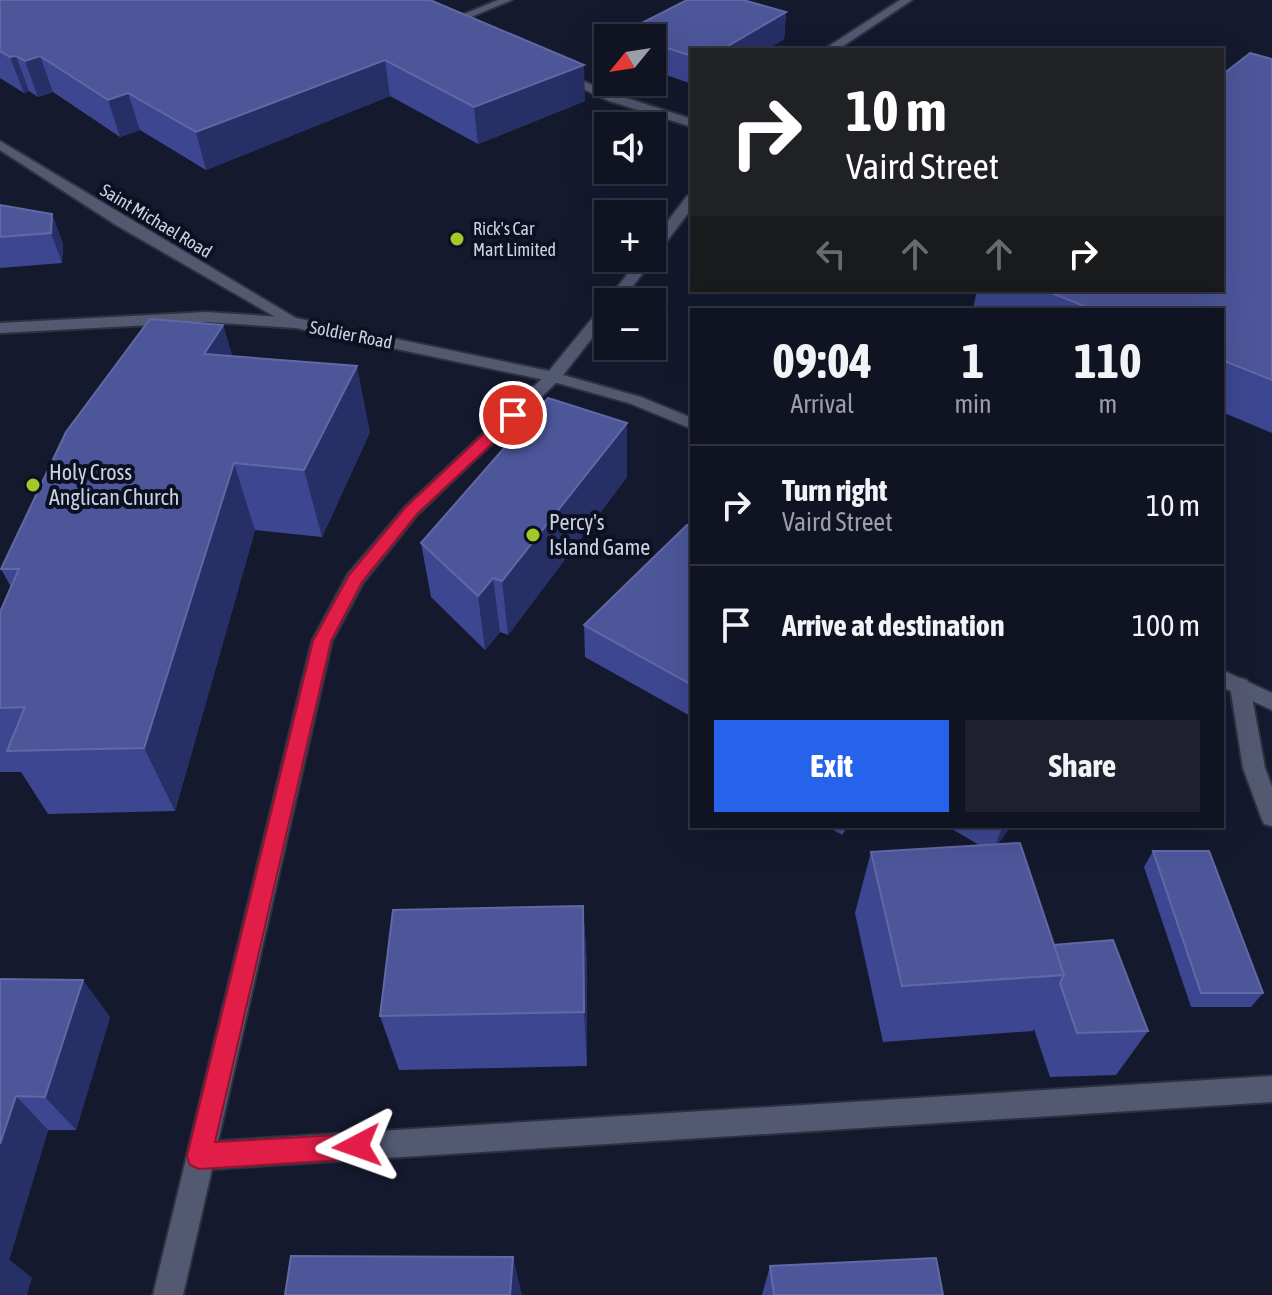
<!DOCTYPE html>
<meta charset="utf-8">
<style>
body{margin:0;font-family:"Asap Condensed",sans-serif;background:#1e202f;color:#f1f3f6;height:100vh;display:flex;flex-direction:column;font-size:30px;white-space:nowrap}
*{box-sizing:border-box;margin:0}
p{font-size:26px;color:#9c9ea5}
.icon{flex:none;width:44px;height:44px;fill:none;stroke:currentColor;stroke-width:2;stroke-linecap:round;stroke-linejoin:round}
.map{position:relative;flex:1;overflow:hidden}
.drawer{position:absolute;left:690px;top:308px;width:534px;height:520px;display:flex;flex-direction:column;background:#101322;border-radius:0px;box-shadow:0 8px 32px #0002,0 0 0 2px #303240}
.drawer>*{flex:none}
.guide{position:absolute;left:690px;top:48px;width:534px;height:244px;border-radius:0px;box-shadow:0 8px 32px #0002,0 0 0 2px #303240;background:#202124;color:#fff;overflow:hidden}
.needle{width:52px;rotate:240deg}
.controls{position:absolute;left:594px;top:24px;display:grid;gap:16px}
.controls a{display:grid;place-items:center;width:72px;height:72px;border-radius:0px;background:#101322;box-shadow:0 8px 32px #0002,0 0 0 2px #303240;font-size:40px}
.pin{position:absolute;display:grid;place-items:center;width:68px;height:68px;color:#fff;margin:-34px;border:4px solid #fff;border-radius:50%;box-shadow:0 2px 8px #0007}
.me{position:absolute;width:88px;margin:-44px;rotate:266deg;stroke-linejoin:round;filter:drop-shadow(0 0 6px #0008)}
.turn{display:flex;align-items:center;gap:28px;height:168px;padding:0 24px;font-size:36px}
.turn .icon{width:104px;height:104px;stroke-width:2.5}
.turn b{display:block;font-size:56px;line-height:68px}
.lanes{display:flex;align-items:center;height:76px;padding:0 24px;background:#0003;justify-content:center;gap:40px;direction:ltr}
.lanes .off{opacity:.35}
.eta{display:flex;justify-content:space-evenly;align-items:center;height:136px;text-align:center}
.eta b{font-size:48px;font-weight:700;line-height:56px}
.button{display:flex;gap:16px;margin-top:auto;padding:16px 24px}
.button a{flex:1;height:92px;border-radius:0px;background:#2563eb;color:#fff;font-size:32px;font-weight:700;line-height:92px;text-align:center}
.button a+a{background:#1e202f;color:#f1f3f6}
ul{padding:0;list-style:none}
li{display:flex;align-items:center;gap:24px;height:120px;padding:0 24px;border-top:2px solid #303240}
li div{flex:1}
li b{display:block;font-size:30px}
li em{font-style:normal}
.map>svg:first-child{display:block}
.lines{fill:none;stroke-linecap:round;stroke-linejoin:round}
.street-casing{stroke:#2f3141;stroke-width:4}
.secondary-casing{stroke:#2f3141;stroke-width:4}
.street{fill:#535971;fill-rule:evenodd}
.secondary{fill:#535971;fill-rule:evenodd}
.wall{fill:#3d4791}
.shaded-wall{fill:#262f66}
.building{fill:#4c5699;stroke:#6069a4;stroke-width:2}
.route{fill:#e11d48;stroke:#92132f;stroke-width:2}
.poi-dot{fill:#a2c928;stroke:#0c1023;stroke-width:3}
.labels{text-anchor:middle;stroke-width:8;stroke-linejoin:round;paint-order:stroke}
.far-street-label{font-size:18px;fill:#cdd1df;stroke:#0c1023}
.far-poi-label{font-size:18px;fill:#cdd1df;stroke:#0c1023;text-anchor:start}
.poi-label{font-size:22px;fill:#cdd1df;stroke:#0c1023;text-anchor:start}
</style>
<div class="map">
<svg width="1272" height="1295" viewBox="0 0 1272 1295">
<rect width="100%" height="100%" fill="#15192e"/>
<g class="lines">
<defs>
<g id="street">
<polygon points="498,0 512,0 449,26 440,24"/>
<polygon points="561,72 617,95 692,119 692,127 609,101 557,77 555,75"/>
<polygon points="0,141 304,323 301,326 291,326 116,225 0,150"/>
<polygon points="553,372 561,377 559,380 417,515 363,583 332,641 218,1141 1272,1076 1272,1102 212,1169 183,1295 153,1295 312,641 348,574 405,507 547,374"/>
<polygon points="1240,678 1247,680 1250,686 1265,768 1272,787 1272,826 1264,824 1261,817 1243,768 1230,686 1233,680"/>
</g>
<g id="secondary">
<polygon points="900,0 912,0 837,50 823,50"/>
<polygon points="692,195 692,208 621,302 608,302 608,318 563,375 641,397 692,418 692,429 629,403 550,381 296,328 206,322 0,333 0,323 206,312 296,318 549,371 603,305 607,304 608,299 640,258 652,258 652,242 687,196"/>
<polygon points="1222,670 1272,693 1272,710 1222,687"/>
</g>
</defs>
<use href="#street" class="street-casing"/>
<use href="#secondary" class="secondary-casing"/>
<use href="#street" class="street"/>
<use href="#secondary" class="secondary"/>
</g>
<g class="wall">
<polygon points="0,0 433,1 585,101 478,144 390,96 206,170 140,130 120,137 53,92 38,97 29,91 24,93 0,78"/>
<polygon points="786,12 784,39 766,50 692,50 692,84 652,70 652,38 622,38 622,33"/>
<polygon points="1272,59 1272,433 1222,412 1222,310 973,309 977,290 1222,290"/>
<polygon points="0,205 52,214 63,244 62,263 0,268"/>
<polygon points="223,325 232,356 370,432 322,537 255,530 175,811 48,814 21,772 0,772 0,612 11,587 1,569"/>
<polygon points="627,477 508,635 500,632 485,650 431,597 421,543"/>
<polygon points="692,527 692,717 585,657 584,625"/>
<polygon points="827,826 848,826 842,835"/>
<polygon points="947,826 1011,826 998,844 1054,945 1148,1031 1116,1075 1050,1077 1034,1029 1033,1031 883,1042 855,913 871,852 979,845"/>
<polygon points="1153,851 1263,993 1251,1007 1191,1007 1144,867"/>
<polygon points="583,906 587,965 587,1066 399,1070 380,1016"/>
<polygon points="0,979 110,1017 76,1130 48,1130 9,1260 32,1278 0,1295"/>
<polygon points="770,1266 943,1295 762,1295"/>
</g>
<g class="shaded-wall">
<polygon points="786,12 784,39 766,50 721,50"/>
<polygon points="16,56 29,91 24,93 10,57"/>
<polygon points="40,56 53,92 38,97 25,61"/>
<polygon points="385,60 390,96 206,170 196,132"/>
<polygon points="584,65 585,101 478,144 474,107"/>
<polygon points="128,93 140,130 120,137 108,100"/>
<polygon points="52,214 63,244 62,263 51,233"/>
<polygon points="223,325 242,390 204,354"/>
<polygon points="357,366 370,432 322,537 304,470"/>
<polygon points="627,423 627,477 508,635 502,581"/>
<polygon points="234,463 255,530 175,811 144,748"/>
<polygon points="493,578 500,632 485,650 478,596"/>
<polygon points="1003,826 1011,826 992,853"/>
<polygon points="583,906 587,965 587,1066 584,1012"/>
<polygon points="83,980 110,1017 76,1130 45,1097"/>
<polygon points="16,1096 48,1130 9,1260 32,1278 27,1295 0,1295 0,1144"/>
<polygon points="513,1257 522,1295 510,1295"/>
</g>
<g class="building">
<polygon points="0,0 430,0 584,65 474,107 385,60 196,132 128,93 108,100 40,56 25,61 16,56 10,57 0,51"/>
<polygon points="687,0 743,0 786,12 721,50 692,50 692,56 652,43 652,38 637,38 622,33"/>
<polygon points="1250,53 1272,59 1272,380 1222,360 1222,310 1094,310 1044,290 1222,290 1222,75"/>
<polygon points="0,205 52,214 51,233 0,237"/>
<polygon points="150,319 223,325 204,354 357,366 304,470 234,463 144,748 7,751 25,707 0,708 0,612 19,569 1,569 66,432"/>
<polygon points="548,398 627,423 502,581 493,578 478,596 421,543"/>
<polygon points="687,525 692,527 692,685 584,625"/>
<polygon points="1020,843 1064,975 902,986 871,852"/>
<polygon points="1153,851 1209,851 1263,993 1201,993"/>
<polygon points="583,906 584,1012 380,1016 393,910"/>
<polygon points="1113,940 1148,1031 1077,1033 1060,983 1064,975 1054,945"/>
<polygon points="0,979 83,980 45,1097 16,1096 0,1144"/>
<polygon points="291,1256 513,1257 510,1295 285,1295"/>
<polygon points="936,1258 943,1295 774,1295 770,1266"/>
</g>
<polygon class="route" points="513,411 518,412 518,419 417,514 362,582 331,641 215,1142 357,1134 366,1137 369,1146 366,1155 357,1159 199,1169 190,1165 187,1156 313,641 349,575 406,507 507,412"/>
<g class="poi-dot">
<circle cx="457" cy="239" r="8"/>
<circle cx="33" cy="485" r="8"/>
<circle cx="533" cy="535" r="8"/>
</g>
<g class="labels">
<g class="far-street-label">
<text transform="translate(156 221) rotate(31)" y="6">Saint Michael Road</text>
<text transform="translate(351 335) rotate(11)" y="6">Soldier Road</text>
</g>
<g class="far-poi-label">
<text x="473" y="235">Rick's Car<tspan x="473" dy="21">Mart Limited</tspan></text>
</g>
<g class="poi-label">
<text x="49" y="480">Holy Cross<tspan x="49" dy="25">Anglican Church</tspan></text>
<text x="549" y="530">Percy's<tspan x="549" dy="25">Island Game</tspan></text>
</g>
</g>
</svg>
<div class="controls">
<a><svg class="needle" viewBox="-14 -14 28 28"><path d="M0-13l5 13h-10z" fill="#e53935"/><path d="M0 13l5-13h-10z" fill="#9c9ea5"/></svg></a>
<a><svg class="icon" aria-label="sound" viewBox="0 0 24 24"><path d="M4 9h4l5-4v14l-5-4H4zM17 9q2 3 0 6"/></svg></a>
<a>+</a>
<a>−</a>
</div>
<div class="pin" style="left:513px;top:415px;background:#d93025"><svg class="icon" aria-label="arrive" viewBox="0 0 24 24"><path d="M6 21V4h12l-3 4 3 4H6"/></svg></div>
<svg class="me" style="left:357px;top:1146px" viewBox="-20 -20 40 40"><path d="M0-17L14 15 0 8-14 15z" fill="#e11d48" stroke="#fff" stroke-width="4"/></svg>
<div class="guide">
<div class="turn"><svg class="icon" aria-label="right" viewBox="0 0 24 24"><path d="M7 20v-9h11M14 6l5 5-5 5"/></svg><div><b>10 m</b>Vaird Street</div></div>
<div class="lanes"><svg class="icon off" aria-label="left" viewBox="0 0 24 24"><path d="M17 20v-9H6M10 6l-5 5 5 5"/></svg><svg class="icon off" aria-label="ahead" viewBox="0 0 24 24"><path d="M12 20V5M6 11l6-6 6 6"/></svg><svg class="icon off" aria-label="ahead" viewBox="0 0 24 24"><path d="M12 20V5M6 11l6-6 6 6"/></svg><svg class="icon" aria-label="right" viewBox="0 0 24 24"><path d="M7 20v-9h11M14 6l5 5-5 5"/></svg></div>
</div>
<section class="drawer">
<div class="eta">
<div><b>09:04</b><p>Arrival</p></div>
<div><b>1</b><p>min</p></div>
<div><b>110</b><p>m</p></div>
</div>
<ul>
<li><svg class="icon" aria-label="right" viewBox="0 0 24 24"><path d="M7 20v-9h11M14 6l5 5-5 5"/></svg><div><b>Turn right</b><p>Vaird Street</p></div><em>10 m</em></li>
<li><svg class="icon" aria-label="arrive" viewBox="0 0 24 24"><path d="M6 21V4h12l-3 4 3 4H6"/></svg><div><b>Arrive at destination</b></div><em>100 m</em></li>
</ul>
<div class="button"><a>Exit</a><a>Share</a></div>
</section>
</div>
